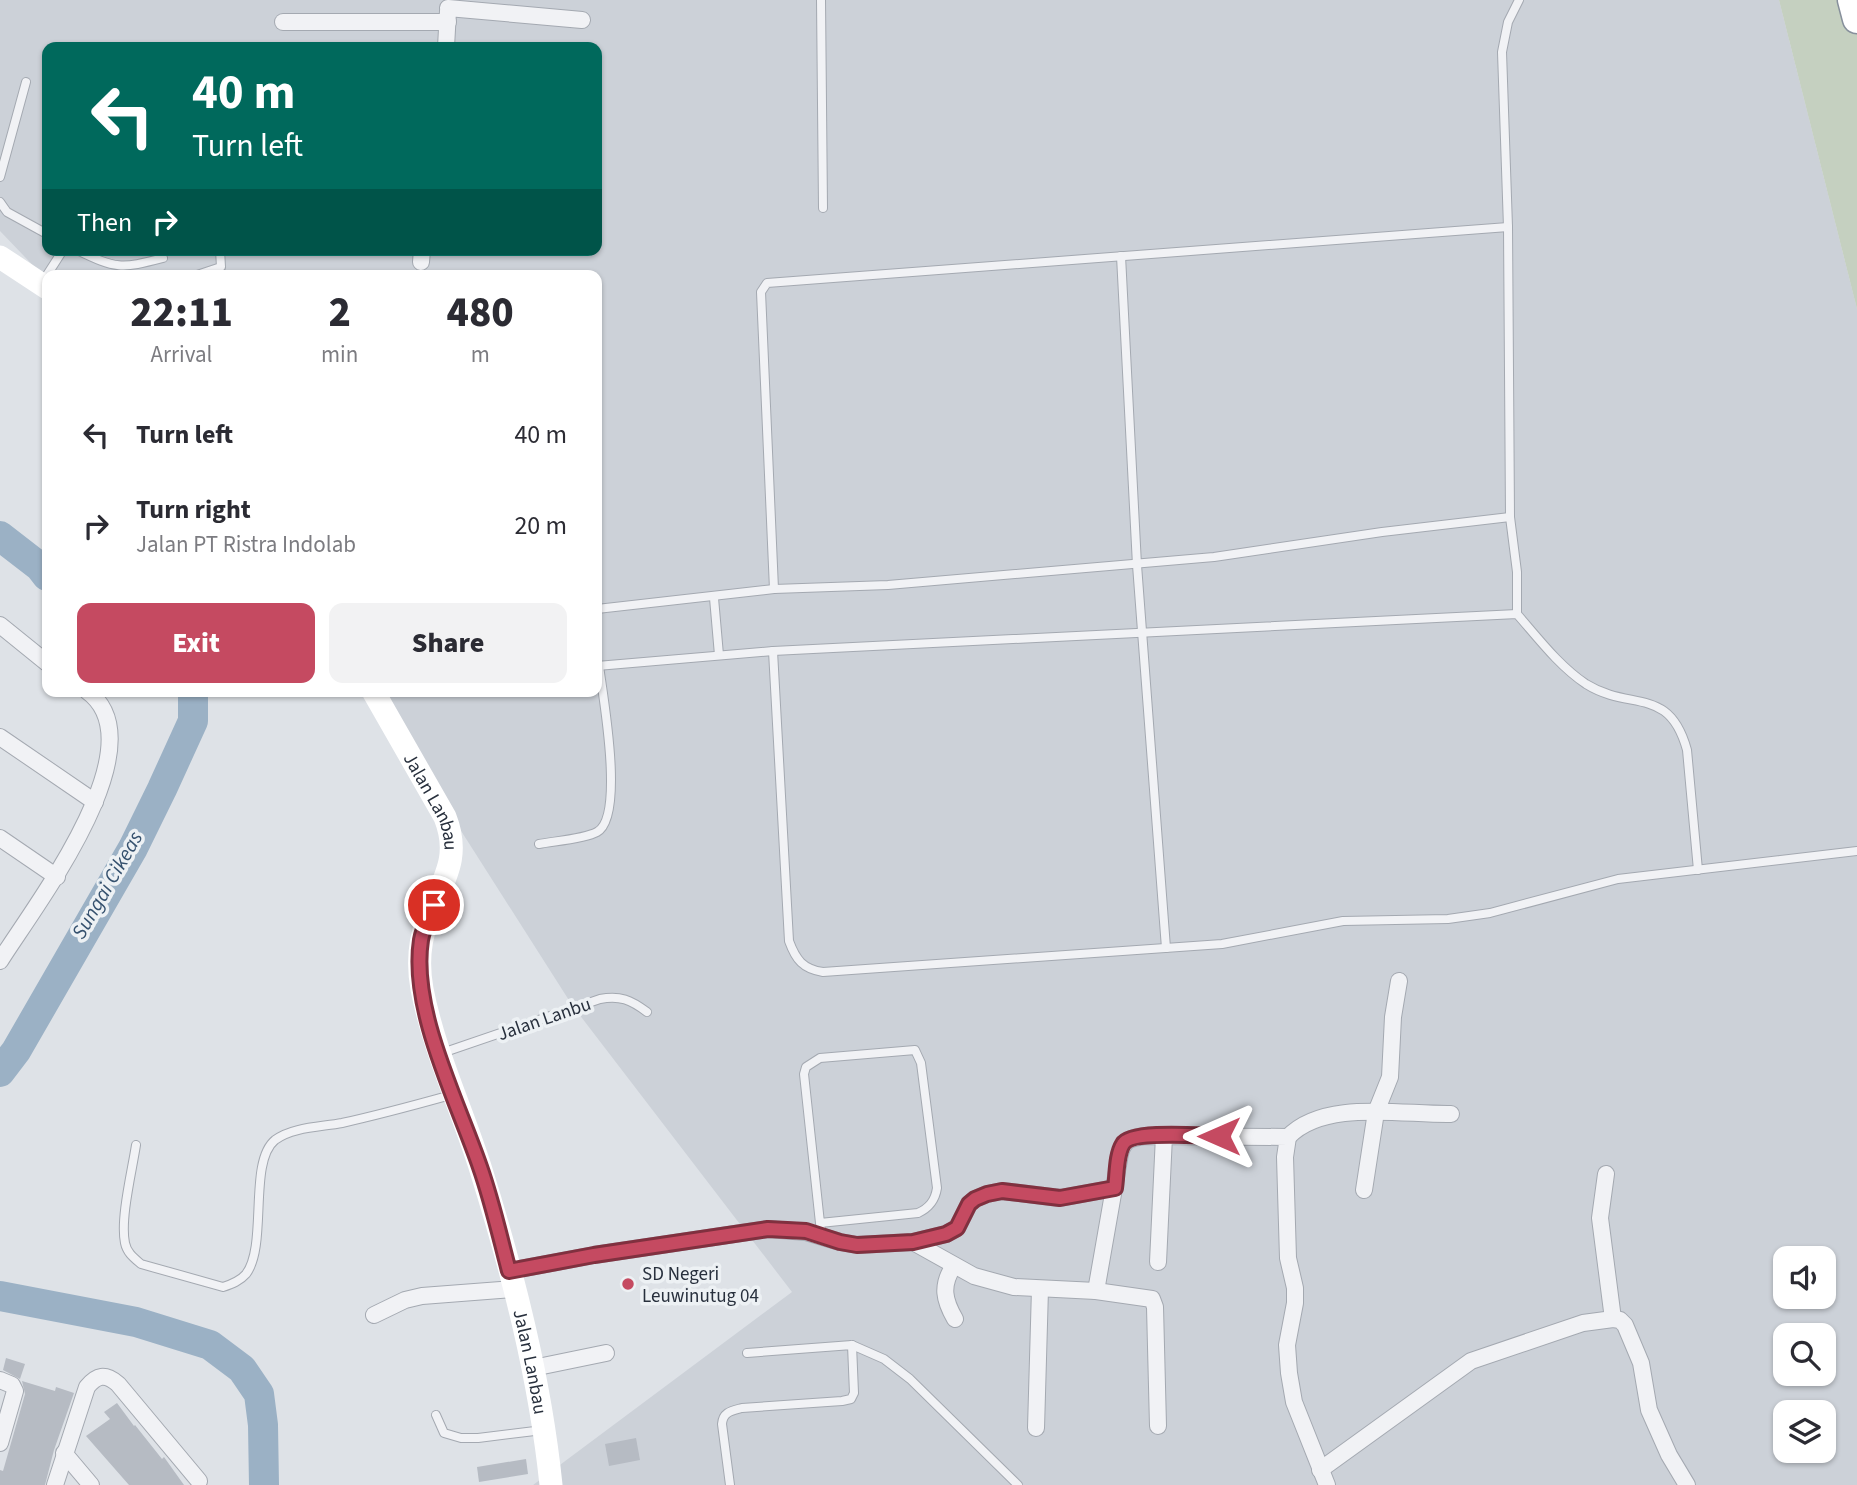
<!DOCTYPE html>
<style>
body{margin:0;font-family:"Source Sans 3",sans-serif;background:#f2f2f3;color:#2b2b33;height:100vh;display:flex;flex-direction:column;font-size:26px;white-space:nowrap}
*{box-sizing:border-box;margin:0}
p{font-size:23px;color:#7c7c81}
.icon{flex:none;width:38px;height:38px;fill:none;stroke:currentColor;stroke-width:2;stroke-linecap:round;stroke-linejoin:round}
.map{position:relative;flex:1;overflow:hidden}
.details{position:absolute;left:42px;top:270px;width:560px;height:427px;display:flex;flex-direction:column;background:#fff;border-radius:14px;box-shadow:0 2px 5px #0004}
.details>*{flex:none}
.top-card{position:absolute;left:42px;top:42px;width:560px;height:214px;border-radius:14px;box-shadow:0 2px 5px #0004;background:#00695c;color:#fff;overflow:hidden}
.controls{position:absolute;left:1773px;top:1246px;display:grid;gap:14px}
.controls a{display:grid;place-items:center;width:63px;height:63px;border-radius:14px;background:#fff;box-shadow:0 2px 5px #0004;font-size:35px}
.pin{position:absolute;display:grid;place-items:center;width:60px;height:60px;color:#fff;margin:-30px;border:4px solid #fff;border-radius:50%;box-shadow:0 2px 7px #0007}
.me{position:absolute;width:77px;margin:-38px;rotate:270deg;stroke-linejoin:round;filter:drop-shadow(0 0 5px #0008)}
.turn{display:flex;align-items:center;gap:24px;height:147px;padding:0 35px;font-size:32px}
.turn .icon{width:91px;height:91px;stroke-width:2.5}
.turn b{display:block;font-size:49px;line-height:60px}
.then{display:flex;align-items:center;height:66px;padding:0 35px;background:#0003;gap:14px;font-size:26px}
.eta{display:flex;justify-content:space-evenly;align-items:center;height:119px;text-align:center}
.eta b{font-size:42px;font-weight:800;line-height:49px}
.cta{display:flex;gap:14px;margin-top:auto;padding:14px 35px}
.cta a{flex:1;height:80px;border-radius:14px;background:#c54a61;color:#fff;font-size:28px;font-weight:800;line-height:80px;text-align:center}
.cta a+a{background:#f2f2f3;color:#2b2b33}
ul{padding:0;list-style:none}
li{display:flex;align-items:center;gap:21px;height:91px;padding:0 35px}
li div{flex:1}
li b{display:block;font-size:26px}
li em{font-style:normal}
.map>svg:first-child{display:block}
.built{fill:#ccd1d8;fill-rule:evenodd}
.green{fill:#c5d0c0}
.lines{fill:none;stroke-linecap:round;stroke-linejoin:round}
.river{stroke:#9bb1c5;stroke-width:30}
.building{fill:#b6bbc3}
.lane-casing{stroke:#a4a9b1;stroke-width:10}
.street-casing{stroke:#a4a9b1;stroke-width:18}
.highway-casing{stroke:#87909c;stroke-width:31}
.lane{stroke:#f1f2f5;stroke-width:8}
.street{stroke:#f1f2f5;stroke-width:16}
.secondary{stroke:#fff;stroke-width:23}
.highway{stroke:#fff;stroke-width:28}
.route-casing{stroke:#80303f;stroke-width:18}
.route{stroke:#c54a61;stroke-width:12}
.poi-dot{fill:#c54a61;stroke:#edf1f4;stroke-width:2.5}
.labels{text-anchor:middle;stroke-width:7;stroke-linejoin:round;paint-order:stroke}
.street-label{font-size:19px;fill:#28303d;stroke:#edf1f4}
.poi-label{font-size:19px;fill:#28303d;stroke:#edf1f4;text-anchor:start}
.water-label{font-size:21px;font-style:italic;fill:#35516e;stroke:#edf1f4}
</style>
<div class="map">
<svg width="1857" height="1485" viewBox="0 0 1857 1485">
<rect width="100%" height="100%" fill="#dee2e7"/>
<path class="built" d="M0,0H1779L1857,309V1485H533L792,1292L572,1005L372,691H597V275H47V280L0,231ZM47,47H597V250H47ZM1785,1258H1824V1297H1785ZM1785,1335H1824V1374H1785ZM1785,1412H1824V1451H1785Z"/>
<polygon class="green" points="1779,0 1852,0 1857,19 1857,309"/>
<g class="lines">
<g class="river">
<polyline points="0,536 40,567 47,576"/>
<polyline points="0,1072 16,1051 133,848 162,789 193,721 193,691"/>
<polyline points="0,1296 136,1322 210,1345 242,1369 259,1394 263,1425 264,1485"/>
</g>
</g>
<g class="building">
<polygon points="6,1358 25,1364 20,1379 3,1370"/>
<polygon points="22,1381 55,1391 56,1387 74,1393 54,1450 45,1485 0,1485 0,1470 3,1471 25,1394"/>
<polygon points="117,1403 134,1426 135,1425 162,1459 164,1457 184,1485 129,1485 86,1436 110,1419 104,1412"/>
<polygon points="636,1438 640,1460 609,1466 605,1444"/>
<polygon points="526,1459 528,1474 479,1482 477,1467"/>
</g>
<g class="lines">
<defs>
<g id="lane">
<polyline points="821,0 823,208"/>
<polyline points="0,177 26,82"/>
<polyline points="0,202 7,212 47,234"/>
<path d="M77,250C116,269 121,269 163,258"/>
<polyline points="1121,256 1137,565 1166,948"/>
<polyline points="47,275 63,250"/>
<polyline points="197,275 221,267 220,250"/>
<polyline points="774,589 761,292 767,283 1508,227"/>
<polyline points="714,598 719,655"/>
<polyline points="597,609 774,589 888,585 1214,557 1382,532 1510,517"/>
<polyline points="1517,614 1517,572 1510,517 1508,227 1502,52 1508,22 1519,0"/>
<path d="M773,651L789,941C796,960 803,969 823,972L1222,944L1343,921L1448,919L1490,913L1618,879L1857,851"/>
<path d="M597,666L773,651L1517,614C1538,638 1559,666 1586,684C1631,712 1669,685 1687,750L1698,870"/>
<path d="M539,844C555,841 584,839 597,832C625,817 603,696 599,666"/>
<path d="M442,1053L600,999C620,995 631,1000 647,1012"/>
<path d="M136,1145C132,1171 120,1219 125,1243C127,1253 134,1258 141,1264L223,1287C232,1284 240,1281 246,1274C268,1245 248,1162 275,1140C292,1127 321,1127 342,1123C378,1115 415,1105 451,1095"/>
<path d="M820,1223L918,1213C929,1208 935,1201 937,1188L921,1063L915,1050L820,1058L806,1067L804,1074L820,1223L822,1236"/>
<polyline points="852,1345 884,1359 910,1379 1018,1485"/>
<polyline points="436,1415 444,1433 461,1438 478,1438 543,1430"/>
<path d="M730,1485L722,1424C723,1412 731,1411 742,1408L842,1401L851,1399L854,1393L852,1345L747,1353"/>
</g>
<g id="street">
<polyline points="448,8 582,20"/>
<polyline points="283,22 448,22"/>
<polyline points="446,47 448,11"/>
<polyline points="421,262 422,250"/>
<polyline points="0,625 47,663"/>
<polyline points="0,737 95,802"/>
<polyline points="0,838 57,877"/>
<path d="M0,961C33,908 161,744 87,691"/>
<path d="M1288,1137C1324,1099 1402,1115 1451,1114"/>
<polyline points="1606,1174 1600,1218 1613,1319"/>
<polyline points="1364,1190 1376,1112 1390,1077 1393,1017 1399,981"/>
<polyline points="913,1242 974,1276 1014,1287 1096,1291 1152,1299 1155,1307 1158,1426"/>
<polyline points="1158,1262 1164,1136"/>
<path d="M953,1267C941,1286 944,1300 955,1319"/>
<polyline points="509,1271 594,1255 768,1229 806,1232 840,1242 857,1245 913,1242 946,1234 957,1228 969,1204 975,1199 987,1194 1002,1191 1060,1198 1115,1188"/>
<path d="M1096,1291L1120,1154C1124,1139 1131,1138 1145,1136L1288,1137L1285,1157L1288,1258L1295,1288V1303L1287,1345L1289,1373L1294,1402L1327,1485"/>
<polyline points="374,1315 405,1300 422,1296 513,1289"/>
<polyline points="533,1368 606,1353"/>
<polyline points="0,1380 12,1385 15,1391 0,1443"/>
<polyline points="1036,1428 1040,1289"/>
<polyline points="64,1453 91,1485"/>
<polyline points="1320,1470 1471,1361 1583,1323 1613,1319 1620,1320 1625,1325 1641,1363 1649,1410 1669,1455 1687,1485"/>
<path d="M55,1485L87,1387C97,1375 105,1373 118,1384L199,1481"/>
</g>
<polyline id="highway" points="1852,0 1857,19"/>
</defs>
<use href="#lane" class="lane-casing"/>
<use href="#street" class="street-casing"/>
<use href="#highway" class="highway-casing"/>
<use href="#lane" class="lane"/>
<use href="#street" class="street"/>
<g class="secondary">
<polyline points="0,257 47,288"/>
<path id="s1" d="M373,691L445,817C462,860 441,882 427,921C419,943 418,967 422,989C434,1052 462,1109 481,1170C513,1273 540,1378 551,1485"/>
</g>
<use href="#highway" class="highway"/>
</g>
<g class="lines">
<defs>
<path id="route" d="M434,905C429,917 423,928 421,940C410,1010 458,1102 480,1167C492,1201 500,1237 509,1271L594,1255L768,1229L806,1231L840,1242L857,1245L913,1242L946,1234L957,1228L969,1204L975,1199L987,1194L1002,1191L1060,1198L1115,1188C1117,1175 1116,1155 1123,1144C1131,1130 1202,1136 1219,1136"/>
</defs>
<use href="#route" class="route-casing"/>
<use href="#route" class="route"/>
</g>
<circle class="poi-dot" cx="628" cy="1284" r="7"/>
<g class="labels">
<g class="street-label">
<text dy="7" stroke="none"><textPath href="#s1" startOffset="126">Jalan Lanbau</textPath></text>
<text transform="translate(544 1018) rotate(-19)" y="7">Jalan Lanbu</text>
<text dy="7" stroke="none"><textPath href="#s1" startOffset="712">Jalan Lanbau</textPath></text>
</g>
<g class="poi-label">
<text x="642" y="1280">SD Negeri<tspan x="642" dy="22">Leuwinutug 04</tspan></text>
</g>
<g class="water-label">
<text transform="translate(107 885) rotate(-60)" y="7">Sungai Cikeas</text>
</g>
</g>
</svg>
<div class="controls">
<a><svg class="icon" aria-label="sound" viewBox="0 0 24 24"><path d="M4 9h4l5-4v14l-5-4H4zM17 9q2 3 0 6"/></svg></a>
<a><svg class="icon" aria-label="search" viewBox="0 0 24 24"><circle cx="10" cy="10" r="6"/><path d="M15 15l6 6"/></svg></a>
<a><svg class="icon" aria-label="layers" viewBox="0 0 24 24"><path d="M12 4l9 5-9 5-9-5zM3 14l9 5 9-5"/></svg></a>
</div>
<div class="pin" style="left:434px;top:905px;background:#d93025"><svg class="icon" aria-label="arrive" viewBox="0 0 24 24"><path d="M6 21V4h12l-3 4 3 4H6"/></svg></div>
<svg class="me" style="left:1219px;top:1136px" viewBox="-20 -20 40 40"><path d="M0-17L14 15 0 8-14 15z" fill="#c54a61" stroke="#fff" stroke-width="4"/></svg>
<div class="top-card">
<div class="turn"><svg class="icon" aria-label="left" viewBox="0 0 24 24"><path d="M17 20v-9H6M10 6l-5 5 5 5"/></svg><div><b>40 m</b>Turn left</div></div>
<div class="then">Then<svg class="icon" aria-label="right" viewBox="0 0 24 24"><path d="M7 20v-9h11M14 6l5 5-5 5"/></svg></div>
</div>
<section class="details">
<div class="eta">
<div><b>22:11</b><p>Arrival</p></div>
<div><b>2</b><p>min</p></div>
<div><b>480</b><p>m</p></div>
</div>
<ul>
<li><svg class="icon" aria-label="left" viewBox="0 0 24 24"><path d="M17 20v-9H6M10 6l-5 5 5 5"/></svg><div><b>Turn left</b></div><em>40 m</em></li>
<li><svg class="icon" aria-label="right" viewBox="0 0 24 24"><path d="M7 20v-9h11M14 6l5 5-5 5"/></svg><div><b>Turn right</b><p>Jalan PT Ristra Indolab</p></div><em>20 m</em></li>
</ul>
<div class="cta"><a>Exit</a><a>Share</a></div>
</section>
</div>
